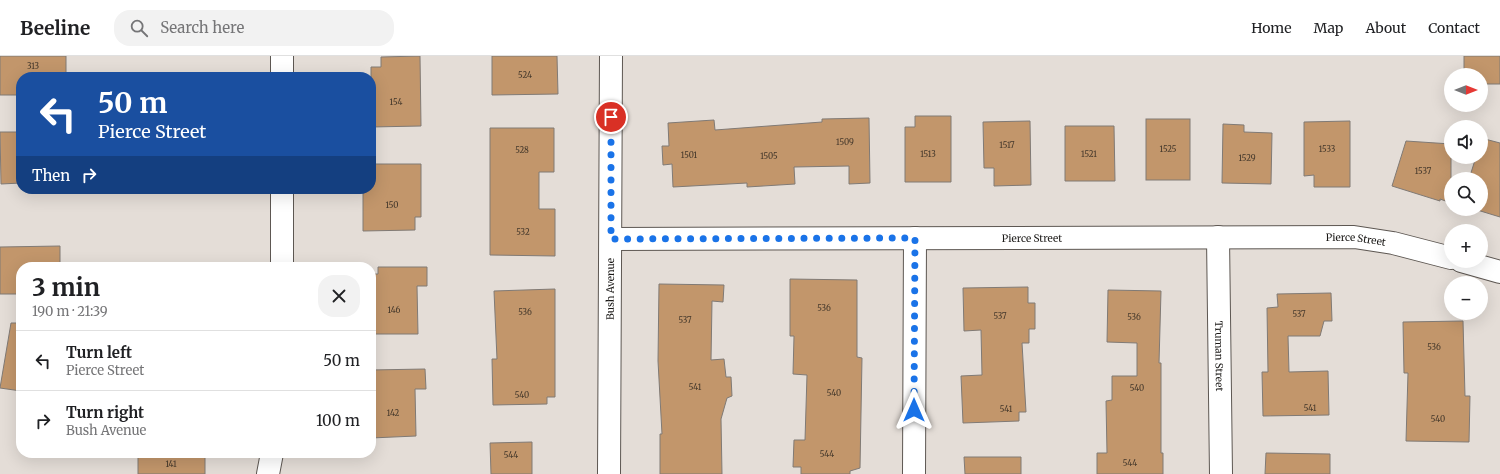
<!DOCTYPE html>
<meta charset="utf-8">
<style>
body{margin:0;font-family:Merriweather,serif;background:#f2f2f2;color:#202124;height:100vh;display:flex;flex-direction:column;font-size:15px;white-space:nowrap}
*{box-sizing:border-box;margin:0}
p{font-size:13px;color:#757577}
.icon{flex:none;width:22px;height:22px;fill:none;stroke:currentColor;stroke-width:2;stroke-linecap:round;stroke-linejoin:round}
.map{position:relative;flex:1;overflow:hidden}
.panel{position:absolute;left:16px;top:206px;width:360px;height:196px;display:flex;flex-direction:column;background:#fff;border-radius:16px;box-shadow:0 4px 16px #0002}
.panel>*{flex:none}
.hud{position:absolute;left:16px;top:16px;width:360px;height:122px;border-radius:16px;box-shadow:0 4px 16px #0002;background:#1a4fa0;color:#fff;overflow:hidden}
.needle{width:26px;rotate:90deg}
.controls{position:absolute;left:1444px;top:12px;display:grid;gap:8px}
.controls a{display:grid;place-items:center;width:44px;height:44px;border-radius:50%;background:#fff;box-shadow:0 4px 16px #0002;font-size:20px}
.pin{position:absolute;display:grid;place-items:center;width:34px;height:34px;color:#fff;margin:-17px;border:2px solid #fff;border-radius:50%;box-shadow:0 1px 4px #0007}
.me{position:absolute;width:44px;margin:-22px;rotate:0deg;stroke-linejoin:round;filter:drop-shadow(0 0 3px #0008)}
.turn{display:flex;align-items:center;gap:14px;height:84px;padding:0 16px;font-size:18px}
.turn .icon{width:52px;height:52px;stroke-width:2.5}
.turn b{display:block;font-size:28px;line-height:34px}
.then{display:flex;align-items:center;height:38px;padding:0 16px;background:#0003;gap:8px;font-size:15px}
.round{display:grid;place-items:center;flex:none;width:42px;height:42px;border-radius:16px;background:#f2f2f2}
.head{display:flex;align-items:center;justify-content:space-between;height:68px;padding:0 16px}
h1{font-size:24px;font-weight:700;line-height:30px}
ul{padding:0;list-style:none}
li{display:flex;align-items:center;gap:12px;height:60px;padding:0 16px;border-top:1px solid #e0e0e0}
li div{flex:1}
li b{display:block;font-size:15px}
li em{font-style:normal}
header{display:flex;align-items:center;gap:24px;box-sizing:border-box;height:56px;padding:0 20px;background:#fff;border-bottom:1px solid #e0e0e0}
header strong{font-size:19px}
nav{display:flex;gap:22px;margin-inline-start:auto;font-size:14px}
.search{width:280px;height:36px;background:#f2f2f2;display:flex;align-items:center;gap:10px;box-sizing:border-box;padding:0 14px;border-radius:16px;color:#757577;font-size:15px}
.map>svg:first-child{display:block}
.building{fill:#c2966b;stroke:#807a75}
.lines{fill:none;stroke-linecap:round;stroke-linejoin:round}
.minor-casing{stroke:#5d5752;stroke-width:24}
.minor{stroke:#fff;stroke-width:22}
.route{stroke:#1a73e8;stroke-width:7;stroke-dasharray:0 12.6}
.labels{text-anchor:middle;stroke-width:3;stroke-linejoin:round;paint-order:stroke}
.number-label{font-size:8px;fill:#44382b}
.street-label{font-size:10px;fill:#1a1816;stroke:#e4ddd7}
</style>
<header>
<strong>Beeline</strong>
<div class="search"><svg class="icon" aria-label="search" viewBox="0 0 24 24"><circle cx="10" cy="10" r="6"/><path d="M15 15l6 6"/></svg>Search here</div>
<nav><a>Home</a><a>Map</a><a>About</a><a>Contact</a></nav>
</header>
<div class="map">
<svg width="1500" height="418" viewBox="0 0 1500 418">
<rect width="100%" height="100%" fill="#e4ddd7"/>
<g class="building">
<polygon points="0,0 66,0 66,21 21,21 21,39 0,39"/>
<polygon points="420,0 421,70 371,71 371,11 381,11 381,1"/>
<polygon points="492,0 557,0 558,38 492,39"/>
<polygon points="1464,0 1500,0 1500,28 1481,28 1481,19 1464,19"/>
<polygon points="915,60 951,60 951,126 905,126 905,71 915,71"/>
<polygon points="869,62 870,127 849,128 849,110 794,111 795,128 747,131 747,127 673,131 672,108 663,109 662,90 669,90 668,67 714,64 715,74 822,66 822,63"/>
<rect x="1146" y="63" width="44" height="61"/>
<polygon points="1030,65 1031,129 994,130 994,112 984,112 983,66"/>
<polygon points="1350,65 1350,131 1314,131 1314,119 1304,120 1304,66"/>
<polygon points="1223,68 1244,69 1244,76 1272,77 1271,128 1222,127"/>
<polygon points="1065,70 1114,70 1115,125 1065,125"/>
<polygon points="490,72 554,72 554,116 539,116 539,153 555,153 555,200 490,199"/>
<polygon points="0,76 21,76 21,127 1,128"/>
<polygon points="1481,82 1500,87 1500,161 1474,153 1481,153 1481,123 1469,123 1476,101 1481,101"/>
<polygon points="1406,85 1451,88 1451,147 1440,143 1440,145 1392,130"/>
<polygon points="371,108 421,108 421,161 415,161 415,174 363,175 363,133 371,133"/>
<polygon points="60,190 60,211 21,211 21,238 0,238 0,191"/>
<polygon points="378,211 427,211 427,230 417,230 418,278 371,278 371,218 378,218"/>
<polygon points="790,223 857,224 857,301 862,302 860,412 850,415 850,418 801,418 801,411 793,411 794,384 805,384 807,319 793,318 794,280 790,280"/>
<polygon points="659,228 724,229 723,246 712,245 711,304 724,303 726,321 731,321 732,340 727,342 721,363 722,418 660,418 660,378 662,378 658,305"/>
<polygon points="1028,231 1028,247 1035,247 1035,273 1029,273 1029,287 1022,287 1026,356 1019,356 1019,365 963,367 961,320 982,319 981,274 964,275 963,232"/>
<polygon points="555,233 555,341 547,341 547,348 493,349 492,303 497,303 494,235"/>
<polygon points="1108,234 1161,235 1159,307 1161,307 1161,397 1163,397 1163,418 1097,418 1097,397 1107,397 1106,345 1112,344 1112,320 1137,320 1137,287 1107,286"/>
<polygon points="1331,237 1332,265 1324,265 1320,280 1288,280 1289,316 1328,315 1329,359 1263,360 1262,316 1268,316 1267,252 1278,251 1277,238"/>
<polygon points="1463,265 1465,340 1470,340 1469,386 1406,385 1408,317 1404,317 1403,266"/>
<polygon points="11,267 21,267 21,335 0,332"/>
<polygon points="425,313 426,333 415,333 416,380 371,382 371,314"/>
<polygon points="532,386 532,418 491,418 490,387"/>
<polygon points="138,397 205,398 205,418 138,418"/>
<polygon points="1266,397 1330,398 1330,418 1265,418"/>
<polygon points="964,401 1021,401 1021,418 965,418"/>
</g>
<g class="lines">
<defs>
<g id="minor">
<polyline points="282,21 282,0"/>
<path id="s1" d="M1218,181L1221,418"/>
<path id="s2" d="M611,183L1354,181L1393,187L1451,202"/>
<polyline points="1461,205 1500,216"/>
<polyline points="282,211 282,133"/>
<polyline points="268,418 272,397"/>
<path id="s3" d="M609,418L611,0"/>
<polyline points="914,418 915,182"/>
</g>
</defs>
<use href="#minor" class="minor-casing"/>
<use href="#minor" class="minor"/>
</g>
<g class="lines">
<polyline class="route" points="611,61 611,183 915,182 914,354"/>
</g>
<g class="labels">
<g class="number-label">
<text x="33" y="13">313</text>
<text x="525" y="22">524</text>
<text x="396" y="49">154</text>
<text x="845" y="89">1509</text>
<text x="1007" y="92">1517</text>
<text x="1168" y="96">1525</text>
<text x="1327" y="96">1533</text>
<text x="522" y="97">528</text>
<text x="928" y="101">1513</text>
<text x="1089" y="101">1521</text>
<text x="689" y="102">1501</text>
<text x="769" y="103">1505</text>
<text x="1247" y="105">1529</text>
<text x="1423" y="118">1537</text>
<text x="392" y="152">150</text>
<text x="523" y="179">532</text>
<text x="824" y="255">536</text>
<text x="394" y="257">146</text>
<text x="525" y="259">536</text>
<text x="1299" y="261">537</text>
<text x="1000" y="263">537</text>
<text x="1134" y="264">536</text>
<text x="685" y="267">537</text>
<text x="1434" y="294">536</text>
<text x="695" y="334">541</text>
<text x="1137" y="335">540</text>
<text x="834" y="340">540</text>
<text x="522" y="342">540</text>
<text x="1310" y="355">541</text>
<text x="1006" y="356">541</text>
<text x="393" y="360">142</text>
<text x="1438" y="366">540</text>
<text x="827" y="401">544</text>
<text x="511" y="402">544</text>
<text x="1130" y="410">544</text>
<text x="171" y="411">141</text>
</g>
<g class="street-label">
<text dy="4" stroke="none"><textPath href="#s2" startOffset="421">Pierce Street</textPath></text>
<text dy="4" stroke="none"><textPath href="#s2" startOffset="745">Pierce Street</textPath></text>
<text dy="4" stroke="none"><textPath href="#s3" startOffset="185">Bush Avenue</textPath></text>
<text dy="4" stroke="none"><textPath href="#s1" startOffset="119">Truman Street</textPath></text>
</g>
</g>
</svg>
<div class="controls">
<a><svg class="needle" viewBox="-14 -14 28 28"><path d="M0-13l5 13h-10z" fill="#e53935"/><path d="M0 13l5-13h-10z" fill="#757577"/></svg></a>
<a><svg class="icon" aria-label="sound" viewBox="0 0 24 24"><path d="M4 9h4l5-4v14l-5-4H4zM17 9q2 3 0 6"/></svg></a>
<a><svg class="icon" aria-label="search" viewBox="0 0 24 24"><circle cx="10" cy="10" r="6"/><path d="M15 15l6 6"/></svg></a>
<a>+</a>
<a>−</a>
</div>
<div class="pin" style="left:611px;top:61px;background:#d93025"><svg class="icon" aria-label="arrive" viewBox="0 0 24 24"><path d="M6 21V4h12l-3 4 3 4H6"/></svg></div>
<svg class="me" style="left:914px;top:354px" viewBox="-20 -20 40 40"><path d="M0-17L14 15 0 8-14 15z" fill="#1a73e8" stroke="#fff" stroke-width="4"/></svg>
<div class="hud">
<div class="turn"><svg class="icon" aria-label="left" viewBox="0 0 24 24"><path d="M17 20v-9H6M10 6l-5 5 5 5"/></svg><div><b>50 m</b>Pierce Street</div></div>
<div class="then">Then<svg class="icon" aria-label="right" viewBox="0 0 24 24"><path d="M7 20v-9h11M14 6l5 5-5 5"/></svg></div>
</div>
<section class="panel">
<div class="head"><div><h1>3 min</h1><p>190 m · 21:39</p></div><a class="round"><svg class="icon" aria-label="close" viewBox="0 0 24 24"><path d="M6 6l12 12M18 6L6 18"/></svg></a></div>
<ul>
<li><svg class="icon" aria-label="left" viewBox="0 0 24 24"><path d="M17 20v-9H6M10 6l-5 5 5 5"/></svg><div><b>Turn left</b><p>Pierce Street</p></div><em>50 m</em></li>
<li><svg class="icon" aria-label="right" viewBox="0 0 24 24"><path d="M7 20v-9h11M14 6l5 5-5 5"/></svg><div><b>Turn right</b><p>Bush Avenue</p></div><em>100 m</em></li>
</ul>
</section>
</div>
